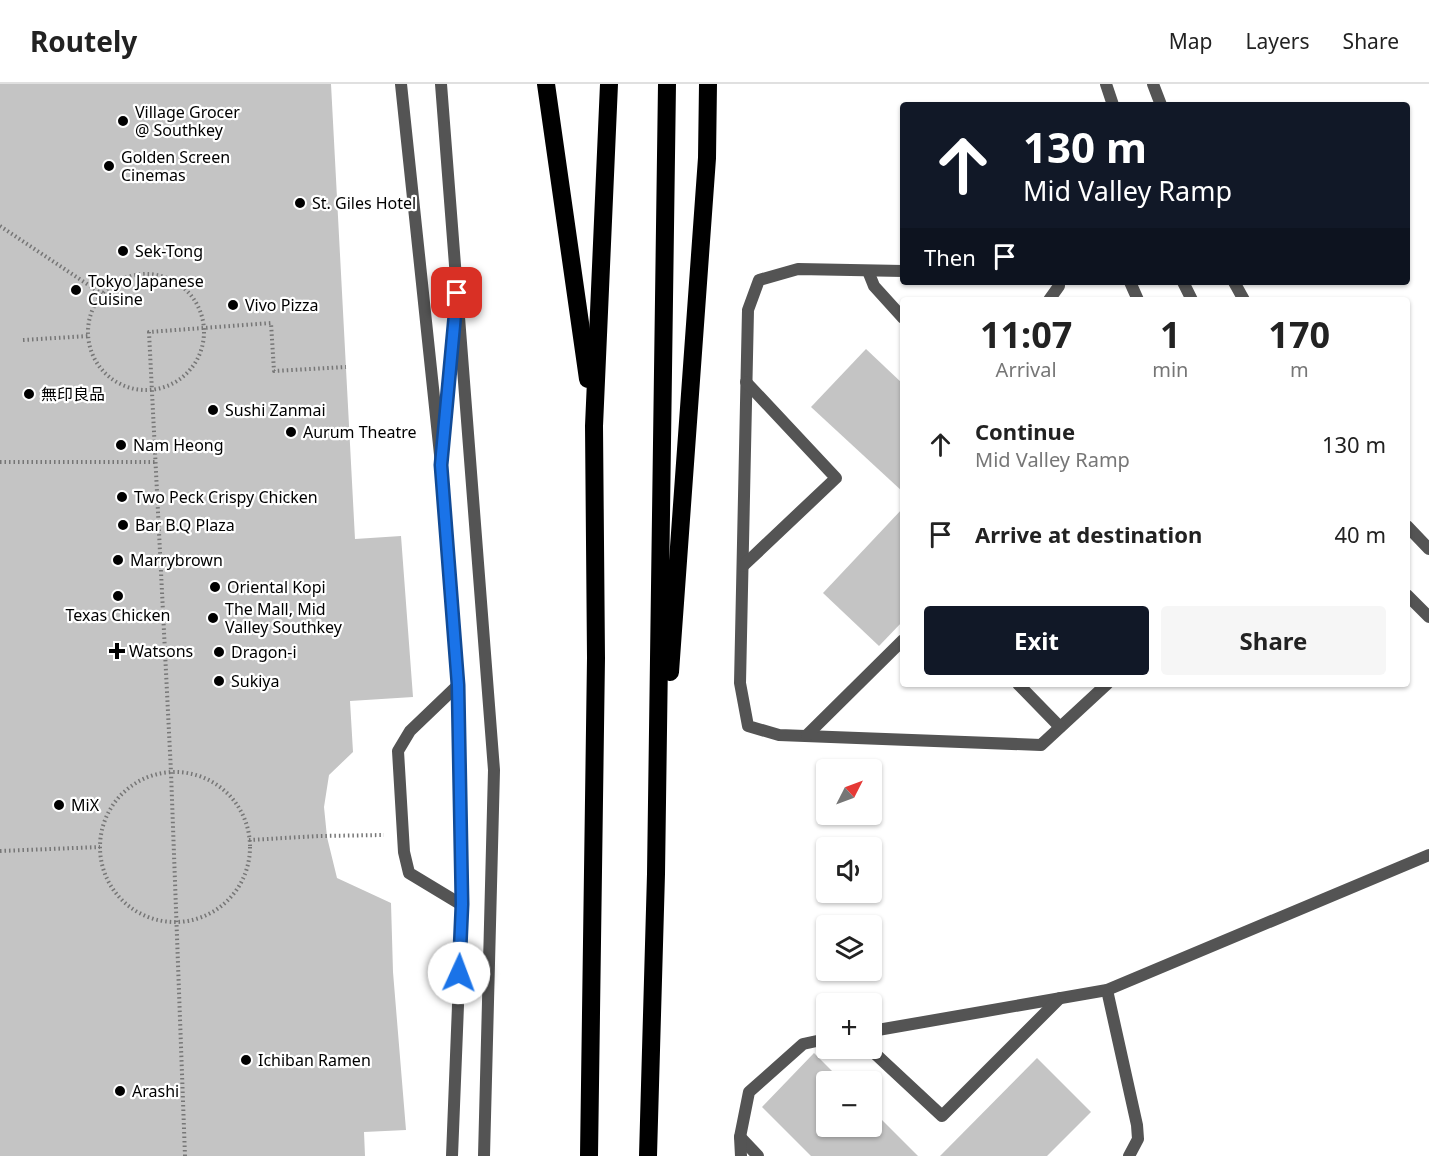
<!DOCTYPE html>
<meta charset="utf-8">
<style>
body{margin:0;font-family:"Noto Sans","Noto Sans SC",sans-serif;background:#f6f6f6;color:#222;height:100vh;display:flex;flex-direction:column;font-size:22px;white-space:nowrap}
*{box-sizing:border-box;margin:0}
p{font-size:20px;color:#767676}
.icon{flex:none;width:33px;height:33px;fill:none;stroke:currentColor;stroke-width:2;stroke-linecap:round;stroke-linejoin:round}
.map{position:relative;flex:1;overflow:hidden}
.drawer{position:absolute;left:900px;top:213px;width:510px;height:390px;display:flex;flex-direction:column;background:#fff;border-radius:6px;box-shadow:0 2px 4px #0004}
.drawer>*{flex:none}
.banner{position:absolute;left:900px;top:18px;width:510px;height:183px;border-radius:6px;box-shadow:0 2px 4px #0004;background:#111827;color:#fff;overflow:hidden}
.needle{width:39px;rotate:48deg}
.tools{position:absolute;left:816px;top:675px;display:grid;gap:12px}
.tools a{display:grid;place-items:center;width:66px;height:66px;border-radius:6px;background:#fff;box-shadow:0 2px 4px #0004;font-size:30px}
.pin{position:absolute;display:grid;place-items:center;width:51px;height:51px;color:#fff;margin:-26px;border-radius:12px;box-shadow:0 3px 9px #0006}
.me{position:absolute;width:66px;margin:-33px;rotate:2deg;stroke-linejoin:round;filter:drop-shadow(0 0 4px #0008)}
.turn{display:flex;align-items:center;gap:21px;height:126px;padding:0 24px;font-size:27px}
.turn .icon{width:78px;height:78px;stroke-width:2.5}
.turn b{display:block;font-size:42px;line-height:51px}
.then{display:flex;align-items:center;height:57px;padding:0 24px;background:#0003;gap:12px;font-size:22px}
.eta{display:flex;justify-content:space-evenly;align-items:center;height:102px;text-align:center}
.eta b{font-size:36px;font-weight:700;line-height:42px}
.action{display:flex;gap:12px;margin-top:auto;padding:12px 24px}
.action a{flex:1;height:69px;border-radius:6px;background:#111827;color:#fff;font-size:24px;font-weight:700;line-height:69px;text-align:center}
.action a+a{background:#f6f6f6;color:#222}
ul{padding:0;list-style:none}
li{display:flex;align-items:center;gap:18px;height:90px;padding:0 24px}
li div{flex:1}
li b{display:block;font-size:22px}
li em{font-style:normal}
header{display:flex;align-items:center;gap:36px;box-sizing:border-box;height:84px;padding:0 30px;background:#fff;border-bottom:2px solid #e0e0e0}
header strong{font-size:28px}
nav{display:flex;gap:33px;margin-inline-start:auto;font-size:21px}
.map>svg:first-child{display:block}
.building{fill:#c4c4c4}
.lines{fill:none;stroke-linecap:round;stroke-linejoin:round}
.path{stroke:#767676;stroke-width:4;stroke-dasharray:1.5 3;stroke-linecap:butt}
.lane{stroke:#545454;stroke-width:12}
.street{stroke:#545454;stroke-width:12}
.highway{stroke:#000;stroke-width:18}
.route-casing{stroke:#114b97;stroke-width:15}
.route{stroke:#1a73e8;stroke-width:10}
.poi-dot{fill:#000;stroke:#fff;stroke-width:2}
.labels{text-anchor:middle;stroke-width:4.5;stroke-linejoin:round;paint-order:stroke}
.poi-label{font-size:16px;fill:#000;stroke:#fff;text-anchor:start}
</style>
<header>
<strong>Routely</strong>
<nav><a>Map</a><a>Layers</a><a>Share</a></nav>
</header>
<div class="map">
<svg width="1429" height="1072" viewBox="0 0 1429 1072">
<rect width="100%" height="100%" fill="#fff"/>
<g class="building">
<polygon points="0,0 331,0 355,455 401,452 413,613 350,617 353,668 329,691 324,723 327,753 337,794 391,819 393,888 406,1046 364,1048 365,1072 0,1072"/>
<polygon points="866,265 903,300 903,408 811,323"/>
<polygon points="903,424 903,537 879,562 823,509"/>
<polygon points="814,969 843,998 826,998 826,1042 872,1042 872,1026 918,1072 811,1072 762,1023"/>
<polygon points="1037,974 1091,1028 1047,1072 940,1072"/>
</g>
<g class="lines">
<g class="path">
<polyline points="0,142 102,210"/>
<circle cx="146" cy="248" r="58"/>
<polyline points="23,256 88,252"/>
<polyline points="0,378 156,378"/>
<circle cx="175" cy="763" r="75"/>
<polyline points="249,756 319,752 384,751"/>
<polyline points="0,767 100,763"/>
<polyline points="185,1072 171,688 149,248 271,239 274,287 346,283"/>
</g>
<g class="lane">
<polyline points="868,187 874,202 903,234"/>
<polyline points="903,187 798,185 759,196 748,226 740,599 748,642 779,651 1041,661 1107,600"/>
<polyline points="1130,198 1138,216"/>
<polyline points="1049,216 1059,202 1059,198"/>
<polyline points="743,482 836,394 746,298"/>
<polyline points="1018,600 1060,643"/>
<polyline points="458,601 410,647 398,667 404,768 409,789 462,821"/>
<polyline points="807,651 903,556"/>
<polyline points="1107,906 1137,1041 1138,1055 1129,1072"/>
<polyline points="872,947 1107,906 1429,771"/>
<polyline points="869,964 942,1032 1060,914"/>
<polyline points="740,1053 758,1072"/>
<polyline points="741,1072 740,1053 749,1008 803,960 826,955"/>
</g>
<g class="street">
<polyline points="401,0 441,380 458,601 462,821 452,1072"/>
<polyline points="441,0 494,686 484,1072"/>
<polyline points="1106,0 1113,21"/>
<polyline points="1153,0 1161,21"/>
<polyline points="1183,198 1192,216"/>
<polyline points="1234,198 1244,216"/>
<polyline points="443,352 453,244"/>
<polyline points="1407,442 1429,465"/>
<polyline points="1407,511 1429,533"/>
</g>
<g class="highway">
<polyline points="546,0 588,295"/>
<polyline points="670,588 707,74 708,0"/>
<polyline points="589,1072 596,574 594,342 609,0"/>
<polyline points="648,1072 656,790 667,0"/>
</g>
</g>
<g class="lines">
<defs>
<polyline id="route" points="457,209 441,381 458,601 462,820 459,889"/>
</defs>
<use href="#route" class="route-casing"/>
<use href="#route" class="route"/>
</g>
<g class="poi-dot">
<circle cx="123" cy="37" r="6"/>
<circle cx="109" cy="82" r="6"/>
<circle cx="300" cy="119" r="6"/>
<circle cx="123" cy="167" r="6"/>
<circle cx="76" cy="206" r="6"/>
<circle cx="233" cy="221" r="6"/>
<circle cx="29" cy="310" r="6"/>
<circle cx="213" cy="326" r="6"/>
<circle cx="291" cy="348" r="6"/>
<circle cx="121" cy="361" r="6"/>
<circle cx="122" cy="413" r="6"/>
<circle cx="123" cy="441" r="6"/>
<circle cx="118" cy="476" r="6"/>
<circle cx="215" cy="503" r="6"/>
<circle cx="118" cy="512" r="6"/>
<circle cx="213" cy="534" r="6"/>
<path d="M114 558h6v6h6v6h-6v6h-6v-6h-6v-6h6z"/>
<circle cx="219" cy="568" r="6"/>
<circle cx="219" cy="597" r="6"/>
<circle cx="59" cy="721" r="6"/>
<circle cx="246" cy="976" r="6"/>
<circle cx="120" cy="1007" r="6"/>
</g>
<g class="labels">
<g class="poi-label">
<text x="135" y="34">Village Grocer<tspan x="135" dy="18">@ Southkey</tspan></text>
<text x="121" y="79">Golden Screen<tspan x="121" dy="18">Cinemas</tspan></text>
<text x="312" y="125">St. Giles Hotel</text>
<text x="135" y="173">Sek-Tong</text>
<text x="88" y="203">Tokyo Japanese<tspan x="88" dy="18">Cuisine</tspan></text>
<text x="245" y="227">Vivo Pizza</text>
<text x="41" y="316">無印良品</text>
<text x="225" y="332">Sushi Zanmai</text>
<text x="303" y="354">Aurum Theatre</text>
<text x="133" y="367">Nam Heong</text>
<text x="134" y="419">Two Peck Crispy Chicken</text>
<text x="135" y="447">Bar B.Q Plaza</text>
<text x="130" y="482">Marrybrown</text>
<text x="227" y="509">Oriental Kopi</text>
<text x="225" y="531">The Mall, Mid<tspan x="225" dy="18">Valley Southkey</tspan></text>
<text x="118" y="537" text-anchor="middle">Texas Chicken</text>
<text x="129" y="573">Watsons</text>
<text x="231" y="574">Dragon-i</text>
<text x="231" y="603">Sukiya</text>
<text x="71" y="727">MiX</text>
<text x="258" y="982">Ichiban Ramen</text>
<text x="132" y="1013">Arashi</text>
</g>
</g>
</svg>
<div class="tools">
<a><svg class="needle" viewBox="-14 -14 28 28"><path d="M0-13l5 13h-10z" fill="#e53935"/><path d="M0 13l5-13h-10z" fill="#767676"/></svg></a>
<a><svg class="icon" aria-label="sound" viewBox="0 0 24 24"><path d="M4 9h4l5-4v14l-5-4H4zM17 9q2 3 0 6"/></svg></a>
<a><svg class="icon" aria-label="layers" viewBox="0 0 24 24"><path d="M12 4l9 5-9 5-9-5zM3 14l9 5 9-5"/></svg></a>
<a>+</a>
<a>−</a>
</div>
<div class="pin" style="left:457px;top:209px;background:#d93025"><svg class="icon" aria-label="arrive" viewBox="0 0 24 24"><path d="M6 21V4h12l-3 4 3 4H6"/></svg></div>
<svg class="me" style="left:459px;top:889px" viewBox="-20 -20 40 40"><circle r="19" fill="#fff"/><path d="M0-13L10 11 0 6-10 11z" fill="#1a73e8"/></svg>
<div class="banner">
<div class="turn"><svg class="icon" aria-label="ahead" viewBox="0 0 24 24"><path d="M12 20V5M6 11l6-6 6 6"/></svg><div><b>130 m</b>Mid Valley Ramp</div></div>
<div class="then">Then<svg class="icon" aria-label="arrive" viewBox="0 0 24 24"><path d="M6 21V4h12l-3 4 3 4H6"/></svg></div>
</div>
<section class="drawer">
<div class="eta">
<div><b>11:07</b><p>Arrival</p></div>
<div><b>1</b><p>min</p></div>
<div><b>170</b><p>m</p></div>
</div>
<ul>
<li><svg class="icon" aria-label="ahead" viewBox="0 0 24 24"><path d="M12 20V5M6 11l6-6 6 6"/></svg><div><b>Continue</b><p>Mid Valley Ramp</p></div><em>130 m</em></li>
<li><svg class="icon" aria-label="arrive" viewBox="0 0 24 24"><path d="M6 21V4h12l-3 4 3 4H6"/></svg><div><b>Arrive at destination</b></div><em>40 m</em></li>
</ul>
<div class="action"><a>Exit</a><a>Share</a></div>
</section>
</div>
